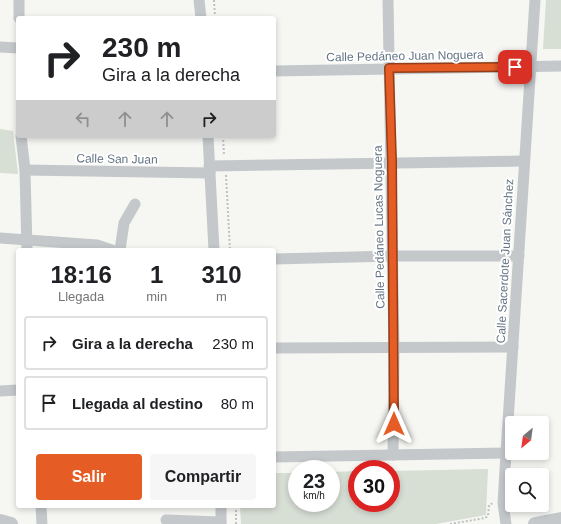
<!DOCTYPE html>
<html lang="es">
<meta charset="utf-8">
<style>
body{margin:0;font-family:Helvetica,sans-serif;background:#f6f6f6;color:#202124;height:100vh;display:flex;flex-direction:column;font-size:15px;white-space:nowrap}
*{box-sizing:border-box;margin:0}
p{font-size:13px;color:#757577}
.icon{flex:none;width:22px;height:22px;fill:none;stroke:currentColor;stroke-width:2;stroke-linecap:round;stroke-linejoin:round}
.map{position:relative;flex:1;overflow:hidden}
.drawer{position:absolute;left:16px;top:248px;width:260px;height:260px;display:flex;flex-direction:column;background:#fff;border-radius:4px;box-shadow:0 2px 6px #0003}
.drawer>*{flex:none}
.top-card{position:absolute;left:16px;top:16px;width:260px;height:122px;border-radius:4px;box-shadow:0 2px 6px #0003;background:#fff;color:#202124;overflow:hidden}
.needle{width:26px;rotate:209deg}
.fabs{position:absolute;left:505px;top:416px;display:grid;gap:8px}
.fabs a{display:grid;place-items:center;width:44px;height:44px;border-radius:4px;background:#fff;box-shadow:0 2px 6px #0003;font-size:20px}
.speed{position:absolute;left:288px;top:460px;display:flex;gap:8px;font-size:20px;font-weight:700;text-align:center}
.speed>*{display:grid;place-content:center;width:52px;height:52px;border-radius:50%;background:#fff;box-shadow:0 2px 6px #0003;line-height:1}
.speed small{font-size:10px;font-weight:400}
.speed .limit{border:6px solid #d22;background:#fff;color:#111}
.pin{position:absolute;display:grid;place-items:center;width:34px;height:34px;color:#fff;margin:-17px;border-radius:8px;box-shadow:0 2px 6px #0006}
.me{position:absolute;width:44px;margin:-22px;rotate:0deg;stroke-linejoin:round;filter:drop-shadow(0 0 3px #0008)}
.turn{display:flex;align-items:center;gap:14px;height:84px;padding:0 20px;font-size:18px}
.turn .icon{width:52px;height:52px;stroke-width:2.5}
.turn b{display:block;font-size:28px;line-height:34px}
.lanes{display:flex;align-items:center;height:38px;padding:0 20px;background:#0003;justify-content:center;gap:20px;direction:ltr}
.lanes .off{opacity:.35}
.eta{display:flex;justify-content:space-evenly;align-items:center;height:68px;text-align:center}
.eta b{font-size:24px;font-weight:600;line-height:28px}
.primary-button{display:flex;gap:8px;margin-top:auto;padding:8px 20px}
.primary-button a{flex:1;height:46px;border-radius:4px;background:#e55d25;color:#fff;font-size:16px;font-weight:600;line-height:46px;text-align:center}
.primary-button a+a{background:#f6f6f6;color:#202124}
ul{padding:0;list-style:none}
li{display:flex;align-items:center;gap:12px;height:54px;margin:0 8px 6px;padding:0 12px;border:2px solid #e0e0e0;border-radius:4px}
li div{flex:1}
li b{display:block;font-size:15px}
li em{font-style:normal}
.map>svg:first-child{display:block}
.green{fill:#d7ded4}
.lines{fill:none;stroke-linecap:round;stroke-linejoin:round}
.path{stroke:#bec0c2;stroke-width:2;stroke-dasharray:2 2;stroke-linecap:butt}
.minor{stroke:#c4c8cb;stroke-width:11}
.tertiary{stroke:#c4c8cb;stroke-width:14}
.route-casing{stroke:#953c18;stroke-width:10}
.route{stroke:#e55d25;stroke-width:7}
.labels{text-anchor:middle;stroke-width:4;stroke-linejoin:round;paint-order:stroke}
.street-label{font-size:12px;fill:#657585;stroke:#fff}
</style>
<div class="map">
<svg width="561" height="524" viewBox="0 0 561 524">
<rect width="100%" height="100%" fill="#f6f7f3"/>
<g class="green">
<polygon points="546,0 561,0 561,49 543,49"/>
<polygon points="0,129 13,131 18,174 0,173"/>
<polygon points="488,469 486,515 436,524 241,524 240,506 274,506 274,473 297,473 297,503 331,503 331,472 357,471 357,503 391,503 391,471"/>
</g>
<g class="lines">
<g class="path">
<polyline points="214,0 215,18"/>
<polyline points="223,136 224,155"/>
<polyline points="226,175 230,250"/>
<path d="M514,505C524,513 533,510 544,509"/>
<polyline points="236,506 236,524"/>
<polyline points="450,524 485,518 488,516 489,505 493,503"/>
</g>
<g class="minor">
<polyline points="199,0 201,18"/>
<polyline points="388,0 394,348 393,455"/>
<polyline points="19,18 19,0"/>
<polyline points="0,47 18,48"/>
<polyline points="274,71 561,66"/>
<polyline points="21,136 25,170 27,250"/>
<polyline points="208,136 214,250"/>
<polyline points="209,166 524,161"/>
<polyline points="25,170 210,173"/>
<polyline points="0,238 97,245 112,250"/>
<polyline points="120,250 124,223 135,204"/>
<polyline points="274,259 393,256 519,256"/>
<polyline points="274,348 513,347"/>
<polyline points="0,391 18,390"/>
<polyline points="274,457 506,453"/>
<polyline points="41,506 42,524"/>
<polyline points="221,506 221,524"/>
<polyline points="166,520 221,522"/>
<polyline points="506,524 503,503 506,453 535,0"/>
</g>
<g class="tertiary">
<polyline points="0,521 11,524"/>
<polyline points="535,524 561,519"/>
</g>
</g>
<g class="lines">
<defs>
<polyline id="route" points="394,424 392,162 389,68 515,67"/>
</defs>
<use href="#route" class="route-casing"/>
<use href="#route" class="route"/>
</g>
<g class="labels">
<g class="street-label">
<text transform="translate(405 56) rotate(-1)" y="4">Calle Pedáneo Juan Noguera</text>
<text transform="translate(117 159) rotate(1)" y="4">Calle San Juan</text>
<text transform="translate(379 227) rotate(-91)" y="4">Calle Pedáneo Lucas Noguera</text>
<text transform="translate(505 261) rotate(-87)" y="4">Calle Sacerdote Juan Sánchez</text>
</g>
</g>
</svg>
<div class="fabs">
<a><svg class="needle" viewBox="-14 -14 28 28"><path d="M0-13l5 13h-10z" fill="#e53935"/><path d="M0 13l5-13h-10z" fill="#757577"/></svg></a>
<a><svg class="icon" aria-label="search" viewBox="0 0 24 24"><circle cx="10" cy="10" r="6"/><path d="M15 15l6 6"/></svg></a>
</div>
<div class="speed"><div>23<small>km/h</small></div><div class="limit">30</div></div>
<div class="pin" style="left:515px;top:67px;background:#d93025"><svg class="icon" aria-label="arrive" viewBox="0 0 24 24"><path d="M6 21V4h12l-3 4 3 4H6"/></svg></div>
<svg class="me" style="left:394px;top:424px" viewBox="-20 -20 40 40"><path d="M0-17L14 15 0 8-14 15z" fill="#e55d25" stroke="#fff" stroke-width="4"/></svg>
<div class="top-card">
<div class="turn"><svg class="icon" aria-label="right" viewBox="0 0 24 24"><path d="M7 20v-9h11M14 6l5 5-5 5"/></svg><div><b>230 m</b>Gira a la derecha</div></div>
<div class="lanes"><svg class="icon off" aria-label="left" viewBox="0 0 24 24"><path d="M17 20v-9H6M10 6l-5 5 5 5"/></svg><svg class="icon off" aria-label="ahead" viewBox="0 0 24 24"><path d="M12 20V5M6 11l6-6 6 6"/></svg><svg class="icon off" aria-label="ahead" viewBox="0 0 24 24"><path d="M12 20V5M6 11l6-6 6 6"/></svg><svg class="icon" aria-label="right" viewBox="0 0 24 24"><path d="M7 20v-9h11M14 6l5 5-5 5"/></svg></div>
</div>
<section class="drawer">
<div class="eta">
<div><b>18:16</b><p>Llegada</p></div>
<div><b>1</b><p>min</p></div>
<div><b>310</b><p>m</p></div>
</div>
<ul>
<li><svg class="icon" aria-label="right" viewBox="0 0 24 24"><path d="M7 20v-9h11M14 6l5 5-5 5"/></svg><div><b>Gira a la derecha</b></div><em>230 m</em></li>
<li><svg class="icon" aria-label="arrive" viewBox="0 0 24 24"><path d="M6 21V4h12l-3 4 3 4H6"/></svg><div><b>Llegada al destino</b></div><em>80 m</em></li>
</ul>
<div class="primary-button"><a>Salir</a><a>Compartir</a></div>
</section>
</div>
